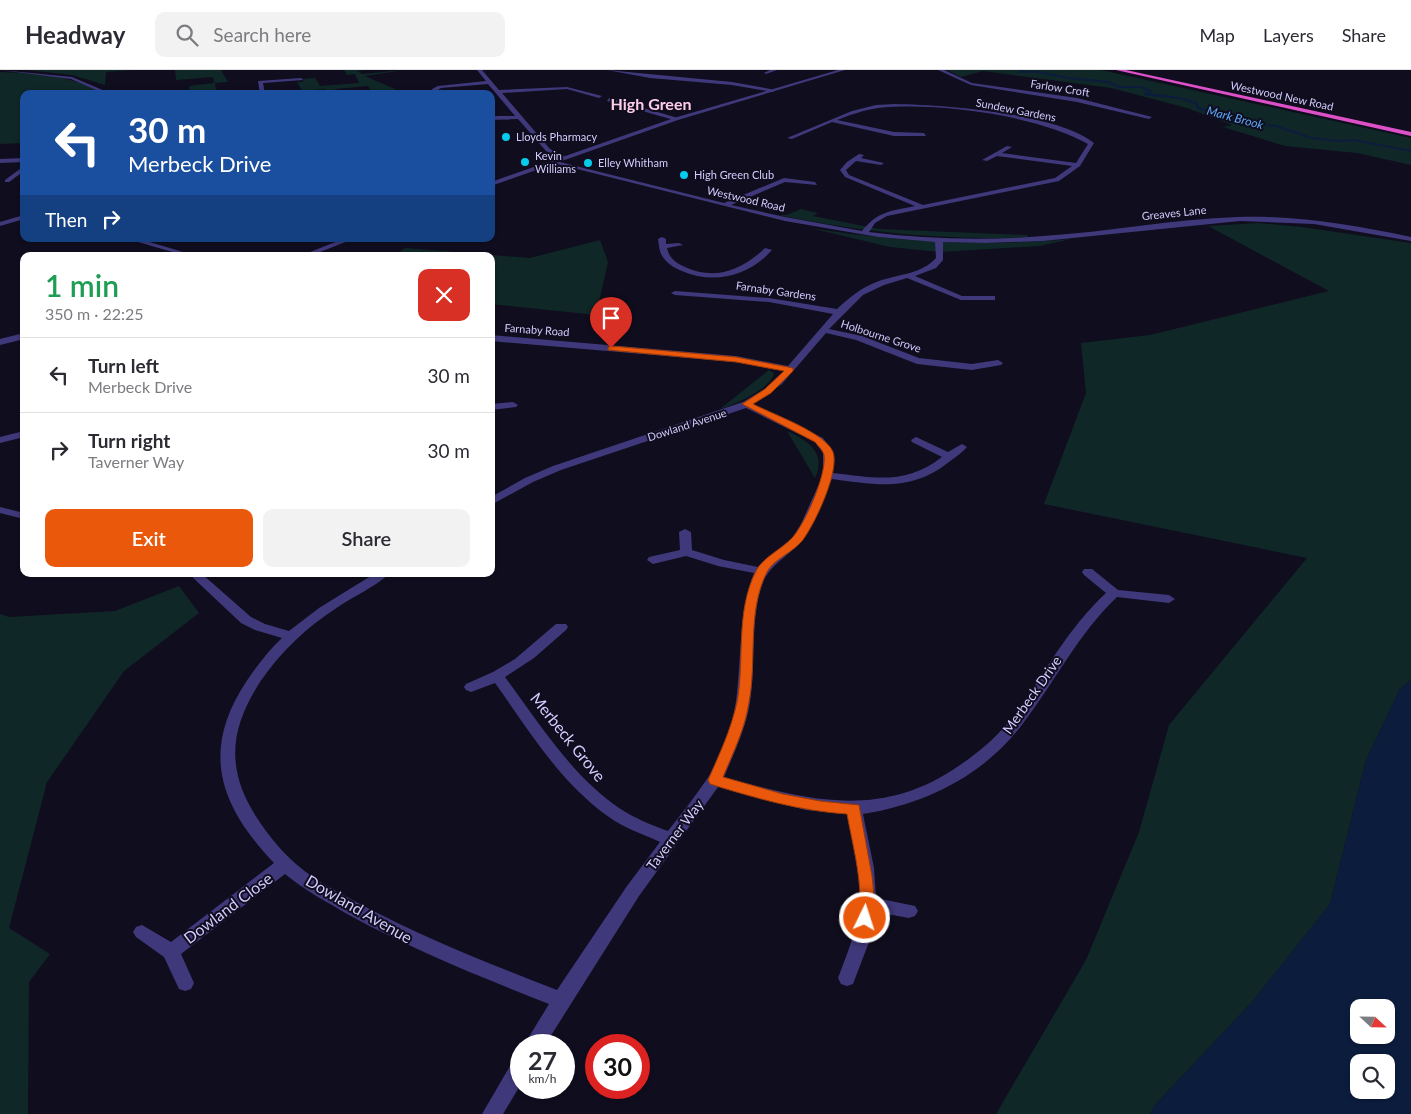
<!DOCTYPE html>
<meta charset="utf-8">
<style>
body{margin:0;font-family:Lato,sans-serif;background:#f2f2f3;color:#2b2b33;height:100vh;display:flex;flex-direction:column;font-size:19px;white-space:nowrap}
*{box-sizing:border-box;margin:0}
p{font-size:16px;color:#7c7c81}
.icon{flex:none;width:28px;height:28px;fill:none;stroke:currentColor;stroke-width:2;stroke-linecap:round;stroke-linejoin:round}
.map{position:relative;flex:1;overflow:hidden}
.details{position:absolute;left:20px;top:182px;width:475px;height:325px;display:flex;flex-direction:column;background:#fff;border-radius:10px;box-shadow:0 1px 4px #0004}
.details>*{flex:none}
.banner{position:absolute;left:20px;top:20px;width:475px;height:152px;border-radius:10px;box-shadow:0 1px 4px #0004;background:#1a4fa0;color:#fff;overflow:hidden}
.needle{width:32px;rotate:112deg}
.controls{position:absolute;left:1350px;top:929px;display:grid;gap:10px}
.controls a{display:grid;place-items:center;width:45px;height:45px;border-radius:10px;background:#fff;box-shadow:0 1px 4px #0004;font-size:25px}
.speed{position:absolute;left:510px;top:964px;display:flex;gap:10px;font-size:25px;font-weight:700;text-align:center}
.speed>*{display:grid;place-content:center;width:65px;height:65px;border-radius:50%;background:#fff;box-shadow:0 1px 4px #0004;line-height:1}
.speed small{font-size:12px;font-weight:400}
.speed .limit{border:8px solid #d22;background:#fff;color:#111}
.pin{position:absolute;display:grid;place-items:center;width:42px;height:42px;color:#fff;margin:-51px -21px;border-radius:50% 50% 50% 0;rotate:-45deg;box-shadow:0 0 5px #0007}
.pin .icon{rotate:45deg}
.me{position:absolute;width:55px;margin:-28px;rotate:4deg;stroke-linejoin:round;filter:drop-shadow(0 0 4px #0008)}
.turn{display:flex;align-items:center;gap:18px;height:105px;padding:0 25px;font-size:22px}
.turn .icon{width:65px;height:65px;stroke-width:2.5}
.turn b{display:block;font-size:35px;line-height:42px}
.then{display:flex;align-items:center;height:48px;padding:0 25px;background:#0003;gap:10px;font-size:19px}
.round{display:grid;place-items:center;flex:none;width:52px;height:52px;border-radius:10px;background:#f2f2f3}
.overview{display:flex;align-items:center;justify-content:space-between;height:85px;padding:0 25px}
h1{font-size:30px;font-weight:600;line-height:38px;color:#1e9e55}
.button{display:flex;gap:10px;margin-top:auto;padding:10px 25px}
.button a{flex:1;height:58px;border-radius:10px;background:#ea580c;color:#fff;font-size:20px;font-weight:600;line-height:58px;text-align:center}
.button a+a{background:#f2f2f3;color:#2b2b33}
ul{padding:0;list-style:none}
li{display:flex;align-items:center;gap:15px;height:75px;padding:0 25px;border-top:1px solid #e1e1e2}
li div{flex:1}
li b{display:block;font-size:19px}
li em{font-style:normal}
header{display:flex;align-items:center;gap:30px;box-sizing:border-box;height:70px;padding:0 25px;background:#fff;border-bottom:1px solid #e1e1e2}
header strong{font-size:24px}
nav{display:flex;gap:28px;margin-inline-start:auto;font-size:18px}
.search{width:350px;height:45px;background:#f2f2f3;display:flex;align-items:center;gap:12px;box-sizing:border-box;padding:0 18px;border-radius:10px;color:#7c7c81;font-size:19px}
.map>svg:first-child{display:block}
.green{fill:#102727}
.water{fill:#0c1c3d;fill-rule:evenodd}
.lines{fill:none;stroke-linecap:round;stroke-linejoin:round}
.stream{fill:#0c1c3d;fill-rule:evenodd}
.minor{fill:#3f397b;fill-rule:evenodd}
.tertiary{fill:#3f397b;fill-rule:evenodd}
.trunk{fill:#de50c8;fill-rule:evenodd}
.route{fill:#ea580c;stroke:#983908}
.poi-dot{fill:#07cbed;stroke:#100d1e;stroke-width:2}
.labels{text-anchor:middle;stroke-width:4;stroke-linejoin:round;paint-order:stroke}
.far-street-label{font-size:11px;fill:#d3cbfd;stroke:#100d1e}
.far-poi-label{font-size:11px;fill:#d3cbfd;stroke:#100d1e;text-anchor:start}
.far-water-label{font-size:12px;font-style:italic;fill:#5caafa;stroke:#100d1e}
.street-label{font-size:14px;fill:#d3cbfd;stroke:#100d1e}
.far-district-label{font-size:16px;font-weight:bold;fill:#fdcde9;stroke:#100d1e}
.near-street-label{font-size:16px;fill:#d3cbfd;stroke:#100d1e}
</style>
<header>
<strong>Headway</strong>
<div class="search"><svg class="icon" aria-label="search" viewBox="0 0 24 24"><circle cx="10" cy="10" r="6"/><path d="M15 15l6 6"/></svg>Search here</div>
<nav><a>Map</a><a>Layers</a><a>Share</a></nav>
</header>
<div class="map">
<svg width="1411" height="1044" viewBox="0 0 1411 1044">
<rect width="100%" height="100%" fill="#100d1e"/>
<g class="green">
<polygon points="26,0 132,0 106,2 105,15 72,5"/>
<polygon points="175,0 221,0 228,12 215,13 217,24 190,24 189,16 214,13 213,7 176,10"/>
<polygon points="344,0 365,0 357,1 362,4 404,0 365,6 404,23 373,24 368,16 335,19 338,24 329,24 325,19 302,21 297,12 303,12 302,9 315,8 320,16 359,13 355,4 347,5"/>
<polygon points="947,0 1101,0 1411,68 1411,95 1357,83 1285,76 1223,57 1232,55 1187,38 1111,18 983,1 961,7"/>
<path d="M0,2C34,3 74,5 103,24H24V73L0,74Z"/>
<path d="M801,139L818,143L813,146L879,159L1027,165L1028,167C944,171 860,162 778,145H787Z"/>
<polygon points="1259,153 1302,157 1411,173 1411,610 1400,619 1366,690 1330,834 1252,932 1156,1034 1150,1044 996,1044 1086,890 1139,762 1169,655 1307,488 1044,434 1086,323 1081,273 1150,265 1329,221 1208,156"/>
<path d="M810,158C896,172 983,177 1071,169L1040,176L940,182L890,177Z"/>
<polygon points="600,170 608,192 596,245 491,234 491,186 393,186 405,178 530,188"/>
<path d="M769,300L774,303C772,318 734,335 720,339Z"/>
<path d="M787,361C807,370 827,383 815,408Z"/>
<polygon points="179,516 199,543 124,601 47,712 9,858 50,884 29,912 28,1044 0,1044 0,544 9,547 115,541"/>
</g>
<path class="water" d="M1411,610V1044H1150L1156,1034L1252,932L1330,834L1366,690L1400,619ZM1359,938H1386V965H1359ZM1359,992H1386V1020H1359Z"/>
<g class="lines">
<polygon class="stream" points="1020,0 1023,0 1022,1 1039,1 1068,7 1109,11 1119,16 1141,16 1152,20 1152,22 1148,23 1179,27 1197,32 1199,37 1252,53 1276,55 1312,67 1338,70 1354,69 1411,80 1411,82 1354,71 1338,72 1312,69 1275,57 1252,55 1197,39 1195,34 1179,29 1144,25 1144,23 1149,21 1141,18 1118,18 1108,13 1068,9 1039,3 1018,3"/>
<g class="minor">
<polygon points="0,0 72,7 112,24 105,24 71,9"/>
<polygon points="477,0 482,0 499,20 567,17 602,26 599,28 567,19 502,23 550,79 566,87 564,90 546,81 518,49 491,50 491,46 515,46 488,14 441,18 438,20 439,24 434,24 432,19 438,16 486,11"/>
<polygon points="607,0 732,12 776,20 773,22 732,15 650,8"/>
<polygon points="770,0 777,0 766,4 764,3"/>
<polygon points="938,0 944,0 972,13 1077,28 1152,47 1149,49 1077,32 971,15"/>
<polygon points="301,8 303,10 263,13 265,24 260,24 258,11"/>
<polygon points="308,20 315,24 296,24 296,23"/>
<polygon points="609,28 678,48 679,49 674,50 607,31"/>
<path d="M895,34C944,35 1057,43 1094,73L1080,96L1059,111L887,146L875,153L869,162C926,169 985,171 1043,166C1108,162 1173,149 1238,147C1296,145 1354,155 1411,167V171L1314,154L1240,151L1043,171L985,173L943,172V190L936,198L915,206L962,226H995V230H961L907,208L884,215L863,225L829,259L862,266L919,288L972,294L998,290L1003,293L1001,295L972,300L917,294L856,270L826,263L782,314L753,334L823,368L833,383V403C876,408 906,415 942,387L912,372L911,370L916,367L948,382L962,374L967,377C962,383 955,387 949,392C911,422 877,415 832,409C823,429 816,452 802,470C788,488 767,495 761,518C750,555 756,594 750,632C746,658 734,683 724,707C809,731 882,750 960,695C981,681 1000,664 1015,644C1045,603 1068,558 1106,523L1084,505L1082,502L1084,499H1092L1118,520L1169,525L1175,529L1169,533L1117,527C1078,564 1056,610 1024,652C985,705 926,734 863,744L874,798L876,828L915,836L918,841L915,846L909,848L876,842L869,872L853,914L847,916L841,914L838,908C847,884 858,859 859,833C861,803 852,773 847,744L806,740L718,717L639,826L545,975H524L549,934C481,907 413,880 349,845C327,832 304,820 285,804L181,884L194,913L191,919L185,921L179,919L164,887L136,867L133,862L136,857L142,855L171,872L274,793C220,736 200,682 246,612C257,596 268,581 282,568L255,560L241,553L189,504H202L251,547L265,554L289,561L319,538L374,504H388C382,513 349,529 338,537C307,557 281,581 260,612C229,660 226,700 257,748C268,765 281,781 296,794C315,811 338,822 360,834C424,868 490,894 557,920L627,816L660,772C643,764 624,758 609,747C560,713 528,659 495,613L471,622L466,620L464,617L466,614L493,602L515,589L556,554H566L568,557L566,560L534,588L505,607C539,653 571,705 619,738C634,748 651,755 668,761C681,744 695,727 707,709C720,690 733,654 736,631C742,588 738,544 754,503L718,496L686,486L653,494L647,490L649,487L680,480L679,462L685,459L691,462L692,480L724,490L758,497L793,467L801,454L823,405V383L815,372L746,338L561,400L533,412L491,435V427L525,408L553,396L743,332L765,319L784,301L736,292L491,271V265L736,286L788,296L833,244L769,232L675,225L671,223L675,221L769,228L837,239C850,227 862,217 879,211C899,204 922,204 936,188L935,172L878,167L785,151L549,92L552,90L724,133L784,108L815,112L817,115L785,112L731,135L785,147L862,161C878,141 891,141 915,136L845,107L840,100L847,92L859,84L864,85L861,88L884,93L881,95L856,91L846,100L849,105L923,135L1055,108L1072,96L997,86L987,91L982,90L1007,76L1012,77L1002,83L1076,93L1088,74C1037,45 936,32 878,38C864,40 850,45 837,50L894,62L924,63L926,66H894L832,52L792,69L787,68L852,41L876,35Z"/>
<polygon points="24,88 24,92 0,93 0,89"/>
<polygon points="24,96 24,101 9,112 5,112 5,110"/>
<polygon points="24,145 24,149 0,156 0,152"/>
<path d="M662,167L666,169V174L679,173L683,175L667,178C669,188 676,193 685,197C715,211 742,200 765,178L772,180C749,206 714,215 682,201C674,198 666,193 661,184C659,180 659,174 658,169Z"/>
<polygon points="128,169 139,169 197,186 186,186"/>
<polygon points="513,332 518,335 516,337 491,340 491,334"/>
<polygon points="24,361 24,367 0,373 0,367"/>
<polygon points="0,437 24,443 24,449 0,443"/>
<polygon points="521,987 521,1014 503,1044 482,1044 514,989"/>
</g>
<g class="tertiary">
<polygon points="838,0 845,0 678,50 491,116 491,112 674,48"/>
<polygon points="343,169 353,169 310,186 300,186"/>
<polygon points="24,263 24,269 0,275 0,269"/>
</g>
<polygon class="trunk" points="1116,0 1126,0 1411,62 1411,66"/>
</g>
<path class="route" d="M611,276L736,287L793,298V301L771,323L753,334C772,344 826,363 833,382C840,401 814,456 802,471C792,483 772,490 766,504C747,543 757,591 749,632C745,659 733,683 723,707L783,724L820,731L859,735L872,806L875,834L870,853L865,855L859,853C856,846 859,841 860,834C861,805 852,772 847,744C800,741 755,728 710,714L708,710C719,685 731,660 737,632C745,590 735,542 756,501C762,488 782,479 792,468C805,454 827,404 824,385C823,380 818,376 815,372L742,334L765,319L784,301L736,292L608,280V277Z"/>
<g class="poi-dot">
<circle cx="506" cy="67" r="5"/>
<circle cx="525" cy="92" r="5"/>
<circle cx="588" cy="93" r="5"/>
<circle cx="684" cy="105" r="5"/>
</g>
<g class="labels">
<g class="far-street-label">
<text transform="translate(1060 18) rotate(9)" y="4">Farlow Croft</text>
<text transform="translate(1282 26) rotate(12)" y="4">Westwood New Road</text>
<text transform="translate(1016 40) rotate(11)" y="4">Sundew Gardens</text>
<text transform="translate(746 129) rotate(13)" y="4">Westwood Road</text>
<text transform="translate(1174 143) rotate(-6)" y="4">Greaves Lane</text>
<text transform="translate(776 221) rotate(8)" y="4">Farnaby Gardens</text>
<text transform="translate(537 260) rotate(4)" y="4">Farnaby Road</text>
<text transform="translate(881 266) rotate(18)" y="4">Holbourne Grove</text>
<text transform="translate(687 355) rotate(-18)" y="4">Dowland Avenue</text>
</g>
<g class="far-poi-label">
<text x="516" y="71">Lloyds Pharmacy</text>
<text x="535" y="90">Kevin<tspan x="535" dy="13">Williams</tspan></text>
<text x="598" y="97">Elley Whitham</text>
<text x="694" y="109">High Green Club</text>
</g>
<g class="far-water-label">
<text transform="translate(1235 48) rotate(15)" y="4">Mark Brook</text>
</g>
<g class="street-label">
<text transform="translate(1032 625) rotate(-55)" y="5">Merbeck Drive</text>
<text transform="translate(675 765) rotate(-53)" y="5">Taverner Way</text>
</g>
<g class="far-district-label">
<text x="651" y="40">High Green</text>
</g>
<g class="near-street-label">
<text transform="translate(568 667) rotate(51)" y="6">Merbeck Grove</text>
<text transform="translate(228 838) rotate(-37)" y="6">Dowland Close</text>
<text transform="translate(359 839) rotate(30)" y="6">Dowland Avenue</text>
</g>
</g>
</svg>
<div class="controls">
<a><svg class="needle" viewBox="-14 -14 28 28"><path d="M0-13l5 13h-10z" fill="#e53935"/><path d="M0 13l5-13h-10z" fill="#7c7c81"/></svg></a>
<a><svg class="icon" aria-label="search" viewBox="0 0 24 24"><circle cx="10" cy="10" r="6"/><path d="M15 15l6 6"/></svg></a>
</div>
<div class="speed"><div>27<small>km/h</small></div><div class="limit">30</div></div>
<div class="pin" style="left:611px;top:278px;background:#d93025"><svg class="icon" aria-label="arrive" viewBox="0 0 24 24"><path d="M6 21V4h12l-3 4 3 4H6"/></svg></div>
<svg class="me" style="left:865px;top:848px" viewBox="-20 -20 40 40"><circle r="17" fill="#ea580c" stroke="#fff" stroke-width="3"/><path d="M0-11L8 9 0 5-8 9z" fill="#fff"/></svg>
<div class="banner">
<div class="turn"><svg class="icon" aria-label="left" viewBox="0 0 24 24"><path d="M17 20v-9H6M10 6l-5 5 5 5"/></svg><div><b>30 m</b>Merbeck Drive</div></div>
<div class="then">Then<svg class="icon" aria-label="right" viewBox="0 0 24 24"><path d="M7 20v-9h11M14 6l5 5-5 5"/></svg></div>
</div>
<section class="details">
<div class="overview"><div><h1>1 min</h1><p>350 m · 22:25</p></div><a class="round" style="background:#d93025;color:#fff"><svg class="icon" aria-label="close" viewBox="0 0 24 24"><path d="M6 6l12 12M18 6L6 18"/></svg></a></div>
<ul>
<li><svg class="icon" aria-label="left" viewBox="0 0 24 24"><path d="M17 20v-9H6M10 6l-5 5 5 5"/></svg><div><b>Turn left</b><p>Merbeck Drive</p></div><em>30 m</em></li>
<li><svg class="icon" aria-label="right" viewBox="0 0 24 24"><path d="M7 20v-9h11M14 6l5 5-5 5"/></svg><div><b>Turn right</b><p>Taverner Way</p></div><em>30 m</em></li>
</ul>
<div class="button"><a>Exit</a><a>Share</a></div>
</section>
</div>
